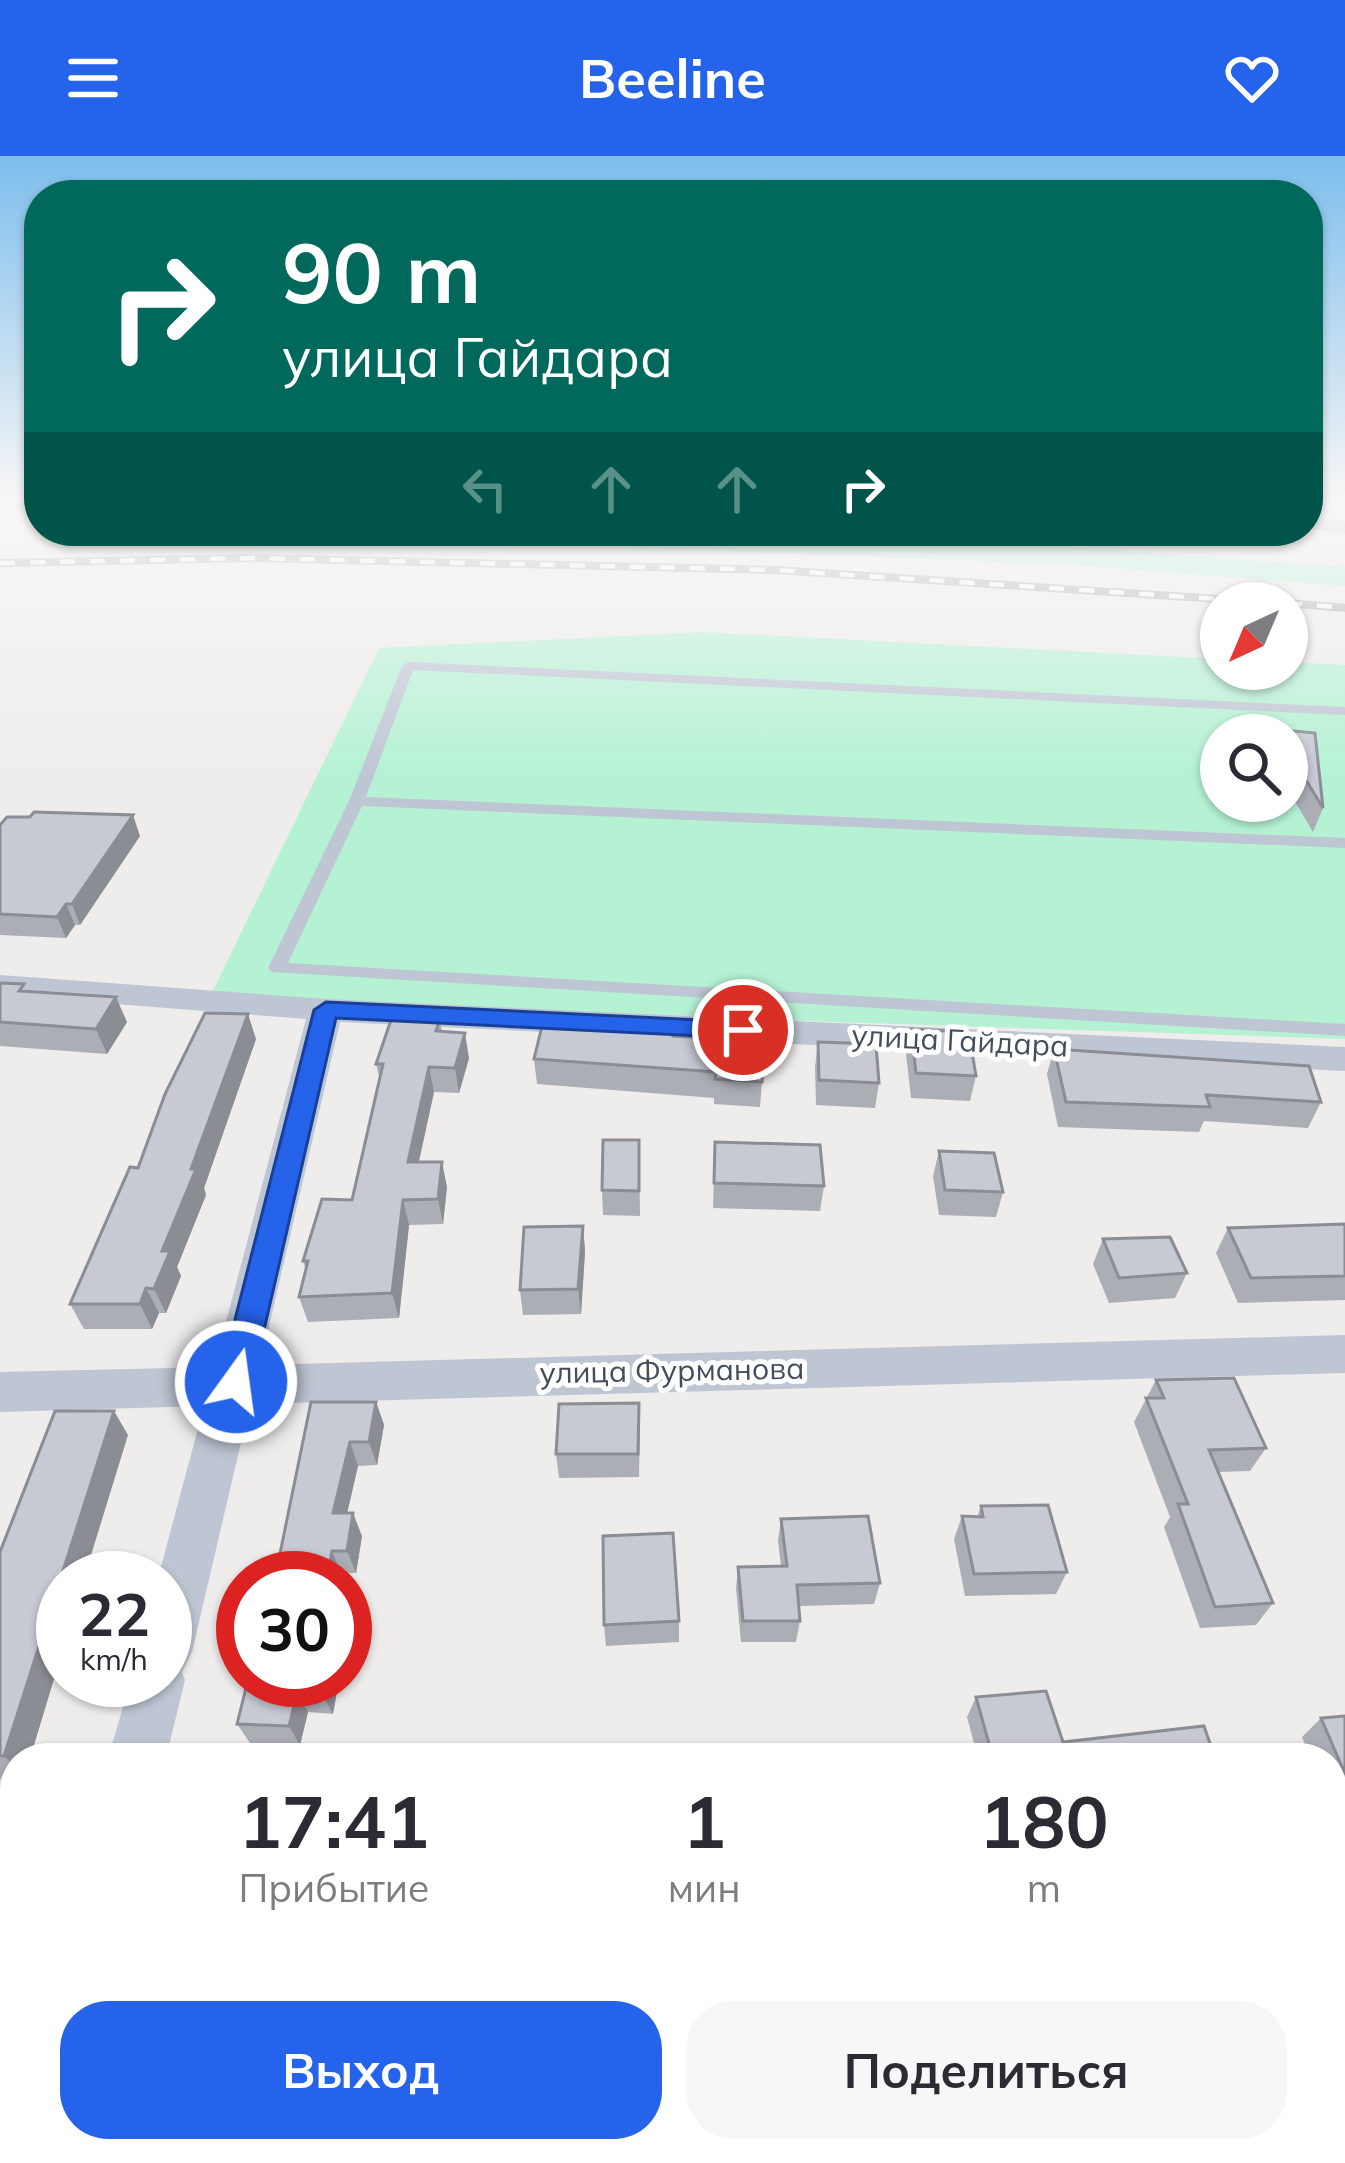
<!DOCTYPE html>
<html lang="ru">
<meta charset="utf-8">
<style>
body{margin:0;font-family:Mulish,sans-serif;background:#f7f7f7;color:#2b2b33;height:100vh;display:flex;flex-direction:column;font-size:45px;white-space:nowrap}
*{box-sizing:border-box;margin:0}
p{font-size:39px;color:#7c7c81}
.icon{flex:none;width:66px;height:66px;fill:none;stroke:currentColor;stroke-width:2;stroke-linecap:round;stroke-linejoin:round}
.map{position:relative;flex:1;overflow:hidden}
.drawer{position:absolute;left:0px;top:1587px;width:1347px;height:420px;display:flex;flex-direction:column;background:#fff;border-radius:48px 48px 0 0;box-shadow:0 3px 9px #0004}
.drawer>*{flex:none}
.top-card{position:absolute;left:24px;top:24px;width:1299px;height:366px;border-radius:48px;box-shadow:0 3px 9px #0004;background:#00695c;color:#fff;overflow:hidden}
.needle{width:78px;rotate:224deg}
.fabs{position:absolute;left:1200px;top:426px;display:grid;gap:24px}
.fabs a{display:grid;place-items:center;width:108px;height:108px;border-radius:50%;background:#fff;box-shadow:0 3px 9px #0004;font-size:60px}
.speed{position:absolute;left:36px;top:1395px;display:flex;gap:24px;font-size:60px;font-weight:700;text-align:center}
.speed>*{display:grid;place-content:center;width:156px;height:156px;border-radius:50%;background:#fff;box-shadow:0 3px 9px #0004;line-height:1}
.speed small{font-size:30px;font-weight:400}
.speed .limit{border:18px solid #d22;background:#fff;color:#111}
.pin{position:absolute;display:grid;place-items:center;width:102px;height:102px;color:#fff;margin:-51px;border:6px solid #fff;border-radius:50%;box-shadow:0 3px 12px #0007}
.me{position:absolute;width:132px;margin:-66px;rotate:14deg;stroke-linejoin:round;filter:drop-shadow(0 0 9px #0008)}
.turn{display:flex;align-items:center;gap:42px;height:252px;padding:0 60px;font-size:54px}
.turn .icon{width:156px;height:156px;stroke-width:2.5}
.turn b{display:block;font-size:84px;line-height:102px}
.lanes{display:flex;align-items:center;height:114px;padding:0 60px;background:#0003;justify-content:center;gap:60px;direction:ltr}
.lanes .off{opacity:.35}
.eta{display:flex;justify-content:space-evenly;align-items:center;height:204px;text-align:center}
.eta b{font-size:72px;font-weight:700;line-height:84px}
.cta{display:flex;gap:24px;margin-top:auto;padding:24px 60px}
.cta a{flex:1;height:138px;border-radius:48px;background:#2563eb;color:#fff;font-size:48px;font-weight:700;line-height:138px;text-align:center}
.cta a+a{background:#f7f7f7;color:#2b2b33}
header{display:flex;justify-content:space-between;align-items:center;height:156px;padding:0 60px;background:#2563eb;color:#fff;font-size:54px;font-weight:700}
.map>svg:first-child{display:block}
.green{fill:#b5f2d4;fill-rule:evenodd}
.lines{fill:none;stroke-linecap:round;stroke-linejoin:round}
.service{fill:#bec6d3;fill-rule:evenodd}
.minor{fill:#bec6d3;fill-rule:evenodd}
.rail-casing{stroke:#aeb0b8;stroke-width:8}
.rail{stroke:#fff;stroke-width:4.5;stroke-dasharray:15;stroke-linecap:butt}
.wall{fill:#abaeb5}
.shaded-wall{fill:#8b8d94}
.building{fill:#c7cad3;stroke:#8b8d94;stroke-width:3}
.route{fill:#2563eb;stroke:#184099;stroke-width:3}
.labels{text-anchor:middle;stroke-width:10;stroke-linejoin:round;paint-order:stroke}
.street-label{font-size:30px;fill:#434d5b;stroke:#fff}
</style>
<header><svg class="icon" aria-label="menu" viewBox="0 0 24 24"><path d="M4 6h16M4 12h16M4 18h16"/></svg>Beeline<svg class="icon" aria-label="heart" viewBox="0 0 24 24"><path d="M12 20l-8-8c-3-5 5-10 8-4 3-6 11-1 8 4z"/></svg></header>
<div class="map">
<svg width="1345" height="2007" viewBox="0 0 1345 2007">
<rect width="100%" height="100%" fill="#efecec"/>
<g class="green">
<polygon points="546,375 843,375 1345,411 1345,430 1073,409 552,388"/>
<path d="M703,476L1221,503V513H1287V506L1345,509V883L208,845L379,492ZM1221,579H1287V645H1221Z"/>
</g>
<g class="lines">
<polygon class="service" points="408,506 1345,551 1345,559 413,514 366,641 1345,682 1345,692 362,650 288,807 1345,868 1345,880 271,816 268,812 349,645 402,510"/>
<g class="minor">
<polygon points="1308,361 1345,365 1345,377 1308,373"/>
<polygon points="0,819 326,843 1345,891 1345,915 340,866 260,1209 1345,1179 1345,1217 250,1248 192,1496 182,1516 185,1524 166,1602 108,1602 131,1524 165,1524 165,1422 158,1422 204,1250 0,1256 0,1216 214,1211 306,863 0,839"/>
<polygon points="1345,1945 1345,2007 1203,2007 1209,1992 1332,1992 1332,1946"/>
<polygon points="15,1966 15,1992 71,1992 67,2007 0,2007 1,1992"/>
</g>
<defs>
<g id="rail">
<polyline points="0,407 253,402 775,414 1281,447"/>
<polyline points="1287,447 1345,452"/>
</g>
</defs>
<use href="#rail" class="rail-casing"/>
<use href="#rail" class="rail"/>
</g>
<g class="wall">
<polygon points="1274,573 1315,577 1323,652 1313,676 1287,632 1287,579 1272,579"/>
<polygon points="0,669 140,680 80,769 75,769 66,782 0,779"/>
<polygon points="0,827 28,836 127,866 107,898 0,890"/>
<polygon points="440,863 442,876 469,902 459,937 434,936 419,1006 447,1031 443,1068 409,1069 399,1162 308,1166 299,1141 306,1114 303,1105 352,1044 380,924 376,908"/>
<polygon points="911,873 948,889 976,920 970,945 911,942 906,898"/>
<polygon points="674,880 765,885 760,951 714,948 714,942 537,928 534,903"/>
<polygon points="256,883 204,1032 206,1039 177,1111 181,1120 166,1157 159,1157 152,1173 84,1173 70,1148 138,1012"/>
<polygon points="818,886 879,927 875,952 816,949 815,911"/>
<polygon points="1054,893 1321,946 1308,972 1204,965 1199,976 1058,971 1047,918"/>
<polygon points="639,984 640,1060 603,1059 602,1034"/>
<polygon points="715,986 824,1030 820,1055 713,1052"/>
<polygon points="939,995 1003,1036 996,1061 939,1059 933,1020"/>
<polygon points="1345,1068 1345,1144 1238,1147 1216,1097 1228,1072"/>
<polygon points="583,1070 585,1095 581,1158 523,1159 520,1134"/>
<polygon points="1103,1083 1187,1117 1175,1142 1109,1147 1093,1108"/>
<polygon points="1156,1224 1266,1292 1250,1315 1219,1316 1273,1447 1256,1469 1200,1472 1164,1371 1170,1361 1134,1266"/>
<polygon points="311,1246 376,1246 384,1269 377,1309 358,1310 347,1357 362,1380 356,1417 341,1417 340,1422 275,1422"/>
<polygon points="640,1271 639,1321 559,1322 556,1298"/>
<polygon points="128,1279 63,1422 63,1493 30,1602 15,1602 15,1618 3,1618 0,1624 0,1396"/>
<polygon points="981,1350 1067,1416 1056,1438 965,1440 954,1383 962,1360 977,1361"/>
<polygon points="781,1363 880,1427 874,1448 799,1450 800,1465 796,1486 741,1486 736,1432 738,1411 781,1410 778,1385"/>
<polygon points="679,1465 679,1486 606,1490 604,1469"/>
<polygon points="248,1524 339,1524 333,1558 308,1556 300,1589 250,1587 237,1568"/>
<polygon points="976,1541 1063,1586 1215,1602 978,1602 967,1561"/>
<polygon points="1345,1560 1345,1655 1333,1656 1332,1602 1310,1602 1302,1581 1321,1562"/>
</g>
<g class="shaded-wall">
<polygon points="133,659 140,680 80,769 72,748"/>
<polygon points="66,748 75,769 66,782 57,761"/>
<polygon points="116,841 127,866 107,898 96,873"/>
<polygon points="248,858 256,883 204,1032 206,1039 177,1111 181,1120 166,1157 154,1133 162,1095"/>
<polygon points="465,877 469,902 459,937 455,912"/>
<polygon points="429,911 434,936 413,1031 408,1006"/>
<polygon points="442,1006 447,1031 443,1068 438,1043"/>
<polygon points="403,1044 409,1069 399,1162 392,1137"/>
<polygon points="583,1070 585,1095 581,1158 578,1133"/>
<polygon points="146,1132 159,1157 152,1173 140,1148"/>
<polygon points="376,1246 384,1269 377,1309 369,1286"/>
<polygon points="114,1255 128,1279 84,1422 63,1422 63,1493 30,1602 15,1602 15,1610 4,1600"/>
<polygon points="350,1286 358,1310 342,1379 333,1357"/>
<polygon points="353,1357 362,1380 356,1417 347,1395"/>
<polygon points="332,1395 341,1417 340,1422 327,1422"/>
<polygon points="325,1524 339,1524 333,1558 322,1538"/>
<polygon points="297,1537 308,1556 300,1589 289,1570"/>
</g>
<g class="building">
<polygon points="1274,573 1315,577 1323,652 1287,593 1287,579 1278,579"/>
<polygon points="34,656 133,659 72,748 66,748 57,761 0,758 0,669 7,661 30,661"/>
<polygon points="0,827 24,828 19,835 116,841 96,873 0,866"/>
<polygon points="205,857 248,858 191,1013 196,1013 162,1095 170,1095 154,1133 146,1132 140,1148 70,1148 130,1011 138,1012 165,938"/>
<polygon points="392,861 440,863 436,875 465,877 455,912 429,911 408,1006 442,1006 438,1043 403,1044 392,1137 299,1141 308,1105 303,1105 322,1043 352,1044 383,908 376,908"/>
<polygon points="638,863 674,865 673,880 765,885 762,926 715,923 716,916 534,903 543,866 637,873"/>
<polygon points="911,873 946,875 948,889 971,890 976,920 916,917"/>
<polygon points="818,886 876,888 879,927 819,924"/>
<polygon points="1054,893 1309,910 1321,946 1206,939 1210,951 1066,946"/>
<polygon points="603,984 639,984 639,1035 602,1034"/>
<polygon points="715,986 820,989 824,1030 714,1027"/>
<polygon points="939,995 994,997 1003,1036 945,1034"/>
<polygon points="1345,1068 1345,1120 1251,1122 1228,1072"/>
<polygon points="583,1070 578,1133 520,1134 524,1071"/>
<polygon points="1170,1081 1187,1117 1119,1122 1103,1083"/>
<polygon points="1234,1222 1266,1292 1209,1294 1273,1447 1215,1451 1178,1348 1188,1348 1146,1242 1164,1242 1156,1224"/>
<polygon points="311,1246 376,1246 369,1286 350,1286 333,1357 353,1357 347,1395 332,1395 327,1422 275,1422"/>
<polygon points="639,1247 638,1298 556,1298 559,1248"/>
<polygon points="55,1255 114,1255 4,1600 0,1600 0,1396"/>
<polygon points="1048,1349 1067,1416 974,1418 962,1360 983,1361 981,1350"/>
<polygon points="868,1360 880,1427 797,1429 800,1465 743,1465 738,1411 787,1410 781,1363"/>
<polygon points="673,1377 679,1465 604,1469 603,1380"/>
<polygon points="248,1524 325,1524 322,1538 297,1537 289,1570 237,1568"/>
<polygon points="1046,1535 1063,1586 1204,1570 1215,1602 993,1602 976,1541"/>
<polygon points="1345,1560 1345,1618 1321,1562"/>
</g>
<linearGradient id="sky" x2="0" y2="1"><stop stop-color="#7dbeed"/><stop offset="0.55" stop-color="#f8f6f6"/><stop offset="1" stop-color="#f8f6f6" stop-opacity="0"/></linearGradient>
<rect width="1345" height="620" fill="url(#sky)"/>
<polygon class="route" points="326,846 743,866 755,874 743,882 336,862 252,1226 247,1235 236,1239 224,1235 219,1226 314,854"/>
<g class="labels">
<g class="street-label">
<text transform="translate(960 885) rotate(3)" y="10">улица Гайдара</text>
<text transform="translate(672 1215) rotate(-1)" y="10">улица Фурманова</text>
</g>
</g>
</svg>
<div class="fabs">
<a><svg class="needle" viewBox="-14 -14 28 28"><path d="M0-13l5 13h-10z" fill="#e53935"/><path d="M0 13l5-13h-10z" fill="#7c7c81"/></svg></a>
<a><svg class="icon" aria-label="search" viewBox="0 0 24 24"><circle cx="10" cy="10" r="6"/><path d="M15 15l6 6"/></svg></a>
</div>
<div class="speed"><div>22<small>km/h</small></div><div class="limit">30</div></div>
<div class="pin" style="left:743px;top:874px;background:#d93025"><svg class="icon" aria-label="arrive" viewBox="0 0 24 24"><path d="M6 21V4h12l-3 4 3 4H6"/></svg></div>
<svg class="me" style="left:236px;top:1226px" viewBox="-20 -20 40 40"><circle r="17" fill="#2563eb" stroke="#fff" stroke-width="3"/><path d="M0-11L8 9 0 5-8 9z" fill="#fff"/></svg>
<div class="top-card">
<div class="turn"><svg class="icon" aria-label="right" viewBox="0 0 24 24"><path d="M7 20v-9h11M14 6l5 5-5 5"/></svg><div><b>90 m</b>улица Гайдара</div></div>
<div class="lanes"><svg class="icon off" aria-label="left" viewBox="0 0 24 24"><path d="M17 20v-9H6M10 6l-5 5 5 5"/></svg><svg class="icon off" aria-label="ahead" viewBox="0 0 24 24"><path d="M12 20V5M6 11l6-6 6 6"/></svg><svg class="icon off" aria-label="ahead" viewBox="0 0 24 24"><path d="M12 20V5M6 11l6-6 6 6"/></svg><svg class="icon" aria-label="right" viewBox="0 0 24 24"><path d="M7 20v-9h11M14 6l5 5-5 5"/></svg></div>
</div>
<section class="drawer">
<div class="eta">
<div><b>17:41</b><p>Прибытие</p></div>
<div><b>1</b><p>мин</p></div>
<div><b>180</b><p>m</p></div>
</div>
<div class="cta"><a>Выход</a><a>Поделиться</a></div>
</section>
</div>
